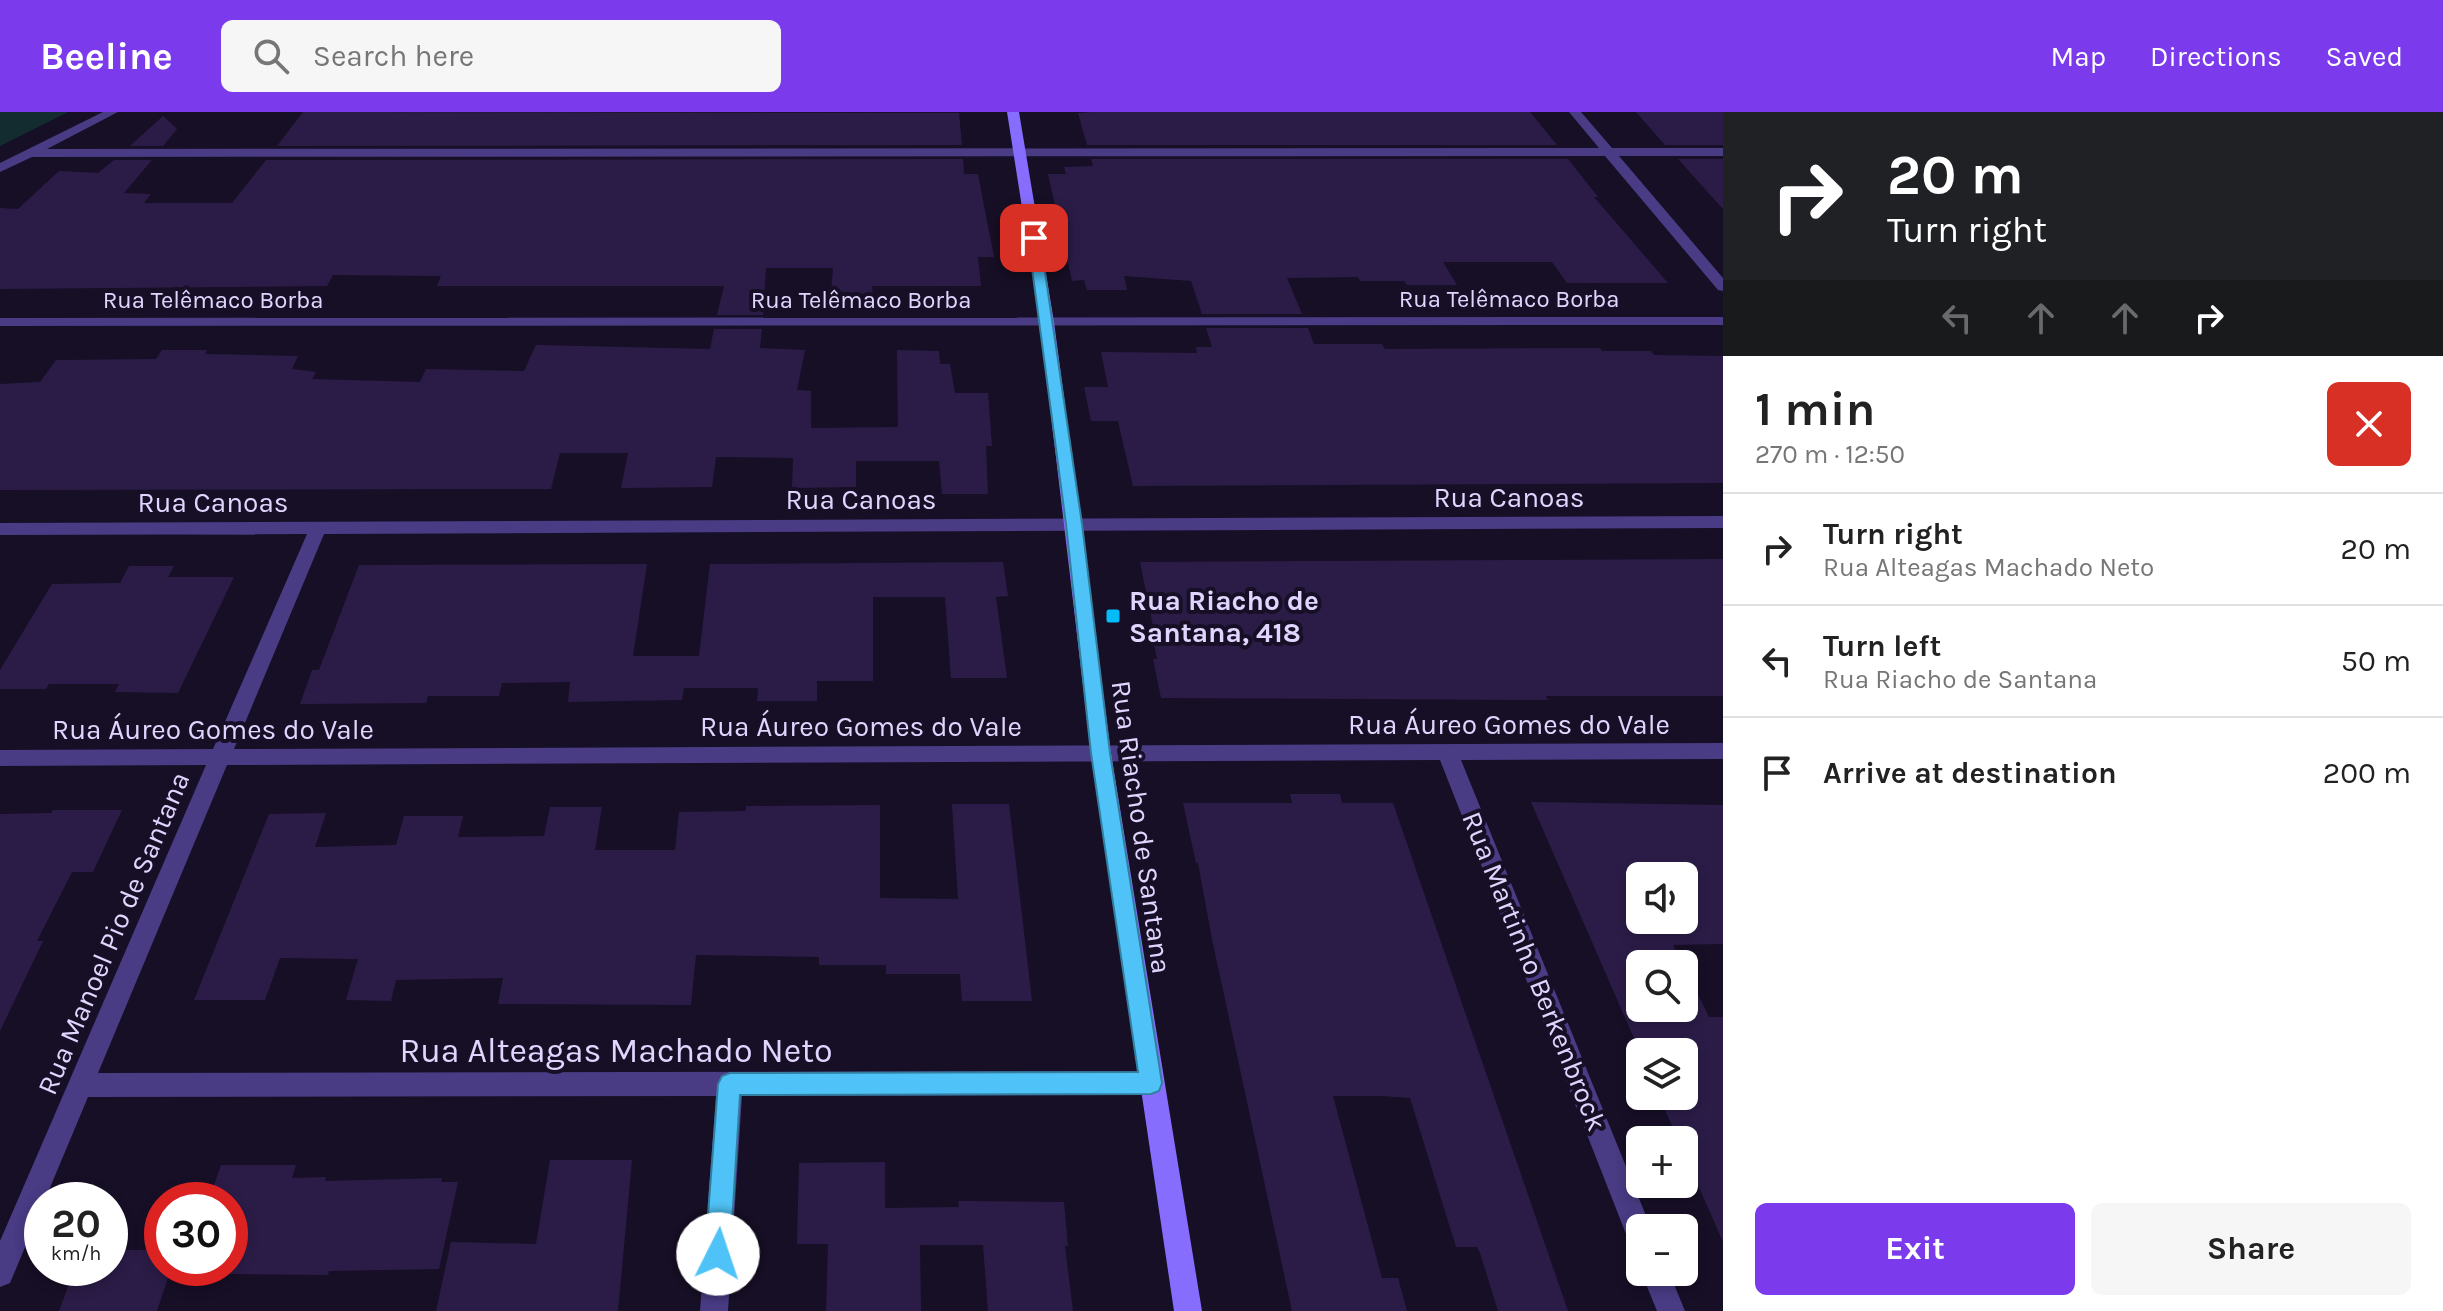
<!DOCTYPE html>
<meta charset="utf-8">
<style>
body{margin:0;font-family:Karla,sans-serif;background:#f6f6f6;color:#222;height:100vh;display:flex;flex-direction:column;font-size:30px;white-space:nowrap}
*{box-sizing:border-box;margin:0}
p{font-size:26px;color:#767676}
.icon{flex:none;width:44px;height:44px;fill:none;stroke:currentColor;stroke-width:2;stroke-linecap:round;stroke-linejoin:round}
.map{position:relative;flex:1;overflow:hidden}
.drawer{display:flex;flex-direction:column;background:#fff;width:720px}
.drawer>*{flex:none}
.top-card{background:#202124;color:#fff;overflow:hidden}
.fabs{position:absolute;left:1626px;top:750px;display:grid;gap:16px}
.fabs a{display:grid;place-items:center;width:72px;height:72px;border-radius:12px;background:#fff;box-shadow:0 4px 12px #0003;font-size:40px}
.speed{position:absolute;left:24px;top:1070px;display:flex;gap:16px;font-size:40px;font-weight:700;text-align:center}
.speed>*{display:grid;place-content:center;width:104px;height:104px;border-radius:50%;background:#fff;box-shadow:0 4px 12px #0003;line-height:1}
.speed small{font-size:20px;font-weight:400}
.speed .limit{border:12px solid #d22;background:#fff;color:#111}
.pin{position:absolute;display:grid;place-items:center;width:68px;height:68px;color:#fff;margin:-34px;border-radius:16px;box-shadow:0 4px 12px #0006}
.me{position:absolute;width:88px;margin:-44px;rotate:4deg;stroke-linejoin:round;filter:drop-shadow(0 0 6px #0008)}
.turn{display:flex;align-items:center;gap:28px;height:168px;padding:0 32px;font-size:36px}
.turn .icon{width:104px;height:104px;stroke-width:2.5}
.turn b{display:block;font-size:56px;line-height:68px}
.lanes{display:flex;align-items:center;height:76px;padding:0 32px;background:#0003;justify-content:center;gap:40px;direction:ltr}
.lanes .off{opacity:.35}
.round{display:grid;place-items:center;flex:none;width:84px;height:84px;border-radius:12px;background:#f6f6f6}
.overview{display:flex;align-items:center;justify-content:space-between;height:136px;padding:0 32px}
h1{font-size:48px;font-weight:700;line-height:60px}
.cta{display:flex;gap:16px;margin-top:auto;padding:16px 32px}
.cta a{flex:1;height:92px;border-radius:12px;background:#7c3aed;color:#fff;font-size:32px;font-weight:700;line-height:92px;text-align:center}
.cta a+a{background:#f6f6f6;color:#222}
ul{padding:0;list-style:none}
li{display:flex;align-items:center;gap:24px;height:112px;padding:0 32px;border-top:2px solid #e0e0e0}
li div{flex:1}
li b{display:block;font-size:30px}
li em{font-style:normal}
header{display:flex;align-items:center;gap:48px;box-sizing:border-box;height:112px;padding:0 40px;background:#7c3aed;color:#fff}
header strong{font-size:38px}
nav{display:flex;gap:44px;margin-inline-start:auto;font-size:28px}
.search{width:560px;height:72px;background:#f6f6f6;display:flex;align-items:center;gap:20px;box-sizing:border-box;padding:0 28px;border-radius:12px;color:#767676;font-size:30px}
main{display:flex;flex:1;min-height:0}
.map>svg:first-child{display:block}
.green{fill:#122c30}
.building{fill:#2b1c47;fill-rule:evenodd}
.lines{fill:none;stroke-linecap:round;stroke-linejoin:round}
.street{fill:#493b84;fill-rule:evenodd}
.secondary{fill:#876dfd;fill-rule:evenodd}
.route{fill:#4fc3f7;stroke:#337fa1;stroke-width:2}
.poi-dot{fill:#04bcfc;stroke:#170f26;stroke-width:3}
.labels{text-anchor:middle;stroke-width:8;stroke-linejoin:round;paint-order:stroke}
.far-street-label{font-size:24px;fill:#e0d5fe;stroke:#170f26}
.street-label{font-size:28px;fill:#e0d5fe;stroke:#170f26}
.poi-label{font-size:28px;font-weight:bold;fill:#e0d5fe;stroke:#170f26;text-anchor:start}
.near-street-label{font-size:34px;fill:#e0d5fe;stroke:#170f26}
</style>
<header>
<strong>Beeline</strong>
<div class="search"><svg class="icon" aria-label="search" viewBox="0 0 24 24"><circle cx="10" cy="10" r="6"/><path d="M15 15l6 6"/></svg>Search here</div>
<nav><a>Map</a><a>Directions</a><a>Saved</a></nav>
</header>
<main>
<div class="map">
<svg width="1723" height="1199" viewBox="0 0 1723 1199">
<rect width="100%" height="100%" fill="#170f26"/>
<polygon class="green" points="0,0 68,0 0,34"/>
<g class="building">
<polygon points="303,0 959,1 962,33 277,34"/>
<polygon points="1094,0 1530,0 1557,33 1087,33 1078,1"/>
<polygon points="1636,0 1723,0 1723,33 1665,33"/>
<polygon points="163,4 177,17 163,34 130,34"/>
<polygon points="963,47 964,62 978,62 994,145 978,145 981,174 872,174 873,182 831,182 833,156 766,156 763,203 717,203 724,174 437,174 441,164 333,163 327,174 0,177 0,96 18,97 59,59 98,61 114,48 152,48 124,81 151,82 144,91 232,91 266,48"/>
<polygon points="1091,47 1568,47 1598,85 1594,85 1668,171 1567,171 1552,150 1443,150 1457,173 1407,173 1404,169 1360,169 1358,165 1287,166 1302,202 1202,202 1191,169 1124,164 1127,178 1087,178 1084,168 1072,169 1048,62 1066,62 1064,55 1093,54"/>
<polygon points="1678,47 1723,47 1723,97"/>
<polygon points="1206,216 1308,216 1314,232 1382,232 1385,237 1600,236 1602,239 1651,239 1654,243 1723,244 1723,371 1133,374 1118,309 1091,309 1084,275 1108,275 1101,240 1197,241 1196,235 1212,235"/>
<polygon points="714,217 762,217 760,236 805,238 797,278 811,279 811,316 898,315 897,238 939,239 940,252 950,252 955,281 988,281 992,334 986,334 988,382 942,382 939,349 856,349 856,375 792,376 793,346 716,345 712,375 621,376 628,341 560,341 551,377 0,378 0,272 40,270 56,248 156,247 162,238 207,238 205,242 298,244 292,257 316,260 312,267 420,270 426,257 524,259 536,233 710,237"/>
<polygon points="1723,447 1723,584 1546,584 1548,588 1161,586 1153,547 1157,547 1150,514 1153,514 1140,450"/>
<polygon points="1003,450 1008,484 996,485 1007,566 951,566 945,485 873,485 873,569 817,569 817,589 757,589 758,576 684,576 682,588 568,590 570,570 502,571 499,584 428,584 426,591 300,592 312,558 319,558 359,453 647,452 633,544 699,544 710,452"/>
<polygon points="129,454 174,454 168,465 234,465 178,581 115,580 119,572 49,572 46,577 0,577 0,558 52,472 120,471"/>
<polygon points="1290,682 1340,682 1342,691 1393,691 1568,1199 1498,1199 1480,1141 1477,1135 1456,1135 1410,986 1381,984 1333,984 1382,1166 1398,1166 1407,1199 1292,1199 1212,827 1198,751 1196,751 1183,691 1292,691"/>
<path d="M1531,690L1723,693V832L1673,833L1683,852H1640V896H1684V854L1709,905H1723V1130L1684,1041V1028H1678L1659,984H1684V940H1640ZM1640,764H1684V808H1640Z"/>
<polygon points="952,692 1009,692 1032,889 962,889 960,862 886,862 886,853 819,853 819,845 696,843 691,893 498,892 503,866 396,868 391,889 346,888 358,847 280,846 265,888 194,888 269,702 326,701 315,735 396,733 404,704 463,704 458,725 544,724 550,695 602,695 595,738 675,738 679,700 746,699 746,694 880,693 880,786 958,787"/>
<polygon points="53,698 122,698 93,760 72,760 37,829 43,829 0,919 0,702 51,701"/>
<polygon points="550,1048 632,1048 618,1199 436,1199 451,1130 536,1132"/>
<polygon points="885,1050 885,1096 959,1095 958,1089 1064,1090 1068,1134 1065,1134 1073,1199 988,1199 983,1133 920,1133 921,1199 826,1199 828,1132 797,1132 799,1051"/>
<polygon points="221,1053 296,1053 292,1066 326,1065 325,1069 442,1066 441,1070 458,1070 439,1157 329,1159 328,1163 230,1162 230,1088 209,1088"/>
<polygon points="110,1138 162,1138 162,1156 171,1156 157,1199 59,1199 75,1156 110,1156"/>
</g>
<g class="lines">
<g class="street">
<polygon points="103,0 118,0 47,37 1599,36 1569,0 1581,0 1612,36 1723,36 1723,44 1619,44 1723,166 1723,179 1718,178 1605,44 32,45 0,60 0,51"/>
<polygon points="1723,205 1723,213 0,214 0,206"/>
<polygon points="1723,404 1723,416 324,422 234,637 1723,631 1723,647 1461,648 1651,1116 1640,1116 1640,1136 1630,1132 1626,1122 1440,648 227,653 98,961 1151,959 1160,962 1164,971 1160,980 1151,983 742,984 728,1199 700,1199 716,984 88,985 10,1171 0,1175 0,1129 206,653 0,654 0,638 213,637 307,422 0,423 0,411"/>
<polygon points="1641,1160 1669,1160 1685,1199 1657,1199"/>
</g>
<polygon class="secondary" points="1007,0 1019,0 1054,210 1111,641 1202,1199 1174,1199 1091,641 1040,210"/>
</g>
<polygon class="route" points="1034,122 1040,126 1082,412 1110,641 1162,971 1159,979 1151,982 740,983 730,1142 726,1151 718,1155 709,1151 705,1142 718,972 722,964 730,961 1138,960 1091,641 1066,412 1028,126"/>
<rect class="poi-dot" x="1105" y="496" width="16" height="16" rx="4"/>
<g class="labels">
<g class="far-street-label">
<text x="1509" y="195">Rua Telêmaco Borba</text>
<text x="213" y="196">Rua Telêmaco Borba</text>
<text x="861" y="196">Rua Telêmaco Borba</text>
</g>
<g class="street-label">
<text x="1509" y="395">Rua Canoas</text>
<text x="861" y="397">Rua Canoas</text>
<text x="213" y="400">Rua Canoas</text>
<text x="1509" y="622">Rua Áureo Gomes do Vale</text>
<text x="861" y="624">Rua Áureo Gomes do Vale</text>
<text x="213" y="627">Rua Áureo Gomes do Vale</text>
<text transform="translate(1142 715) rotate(82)" y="10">Rua Riacho de Santana</text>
<text transform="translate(113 821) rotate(-67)" y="10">Rua Manoel Pio de Santana</text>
<text transform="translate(1535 859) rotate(68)" y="10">Rua Martinho Berkenbrock</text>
</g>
<g class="poi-label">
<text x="1129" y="498">Rua Riacho de<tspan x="1129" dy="32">Santana, 418</tspan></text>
</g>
<g class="near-street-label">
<text x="616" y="950">Rua Alteagas Machado Neto</text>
</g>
</g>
</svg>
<div class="fabs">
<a><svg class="icon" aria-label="sound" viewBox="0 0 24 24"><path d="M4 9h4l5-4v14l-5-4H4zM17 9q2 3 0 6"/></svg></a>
<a><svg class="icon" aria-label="search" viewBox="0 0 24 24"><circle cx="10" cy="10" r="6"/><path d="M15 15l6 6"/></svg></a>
<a><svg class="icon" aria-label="layers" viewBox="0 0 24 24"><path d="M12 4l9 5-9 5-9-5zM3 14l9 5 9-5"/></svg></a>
<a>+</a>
<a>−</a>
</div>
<div class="speed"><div>20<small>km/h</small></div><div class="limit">30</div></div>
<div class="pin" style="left:1034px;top:126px;background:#d93025"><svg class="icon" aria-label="arrive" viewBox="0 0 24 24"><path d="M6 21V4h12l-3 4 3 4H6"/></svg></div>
<svg class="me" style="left:718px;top:1142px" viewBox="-20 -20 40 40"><circle r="19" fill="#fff"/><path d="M0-13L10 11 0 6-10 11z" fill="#4fc3f7"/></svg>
</div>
<section class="drawer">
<div class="top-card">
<div class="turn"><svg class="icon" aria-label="right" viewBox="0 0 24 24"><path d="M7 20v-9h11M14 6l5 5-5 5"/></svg><div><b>20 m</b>Turn right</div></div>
<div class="lanes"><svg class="icon off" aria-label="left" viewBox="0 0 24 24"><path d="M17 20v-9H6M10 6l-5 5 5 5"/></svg><svg class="icon off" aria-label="ahead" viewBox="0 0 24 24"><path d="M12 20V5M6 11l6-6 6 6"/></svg><svg class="icon off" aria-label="ahead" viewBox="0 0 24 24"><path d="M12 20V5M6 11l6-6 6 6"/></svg><svg class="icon" aria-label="right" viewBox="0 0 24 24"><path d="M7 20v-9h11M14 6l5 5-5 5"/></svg></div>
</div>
<div class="overview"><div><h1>1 min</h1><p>270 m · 12:50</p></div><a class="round" style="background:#d93025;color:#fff"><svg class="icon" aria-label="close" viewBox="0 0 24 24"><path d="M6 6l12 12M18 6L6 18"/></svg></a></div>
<ul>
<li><svg class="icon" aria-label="right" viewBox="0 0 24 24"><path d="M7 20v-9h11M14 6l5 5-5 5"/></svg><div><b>Turn right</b><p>Rua Alteagas Machado Neto</p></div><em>20 m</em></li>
<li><svg class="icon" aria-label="left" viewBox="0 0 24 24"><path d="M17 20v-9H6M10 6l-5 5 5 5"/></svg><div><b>Turn left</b><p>Rua Riacho de Santana</p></div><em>50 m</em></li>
<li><svg class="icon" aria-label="arrive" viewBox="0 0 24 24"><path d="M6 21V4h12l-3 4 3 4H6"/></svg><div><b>Arrive at destination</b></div><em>200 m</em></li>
</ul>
<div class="cta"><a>Exit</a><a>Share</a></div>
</section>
</main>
